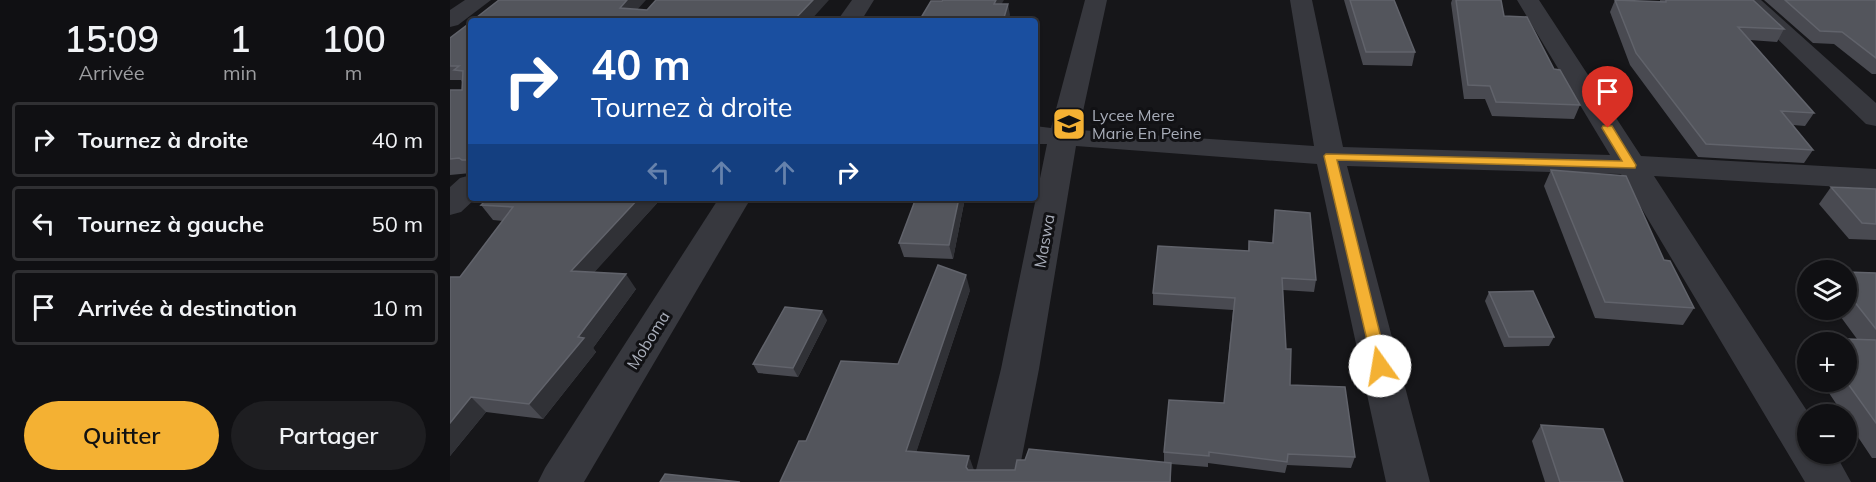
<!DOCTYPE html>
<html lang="fr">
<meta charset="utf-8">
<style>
body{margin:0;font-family:Mulish,sans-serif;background:#1e1e21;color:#f1f3f6;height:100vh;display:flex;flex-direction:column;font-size:22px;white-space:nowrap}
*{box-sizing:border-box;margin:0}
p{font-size:20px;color:#9c9da0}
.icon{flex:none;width:33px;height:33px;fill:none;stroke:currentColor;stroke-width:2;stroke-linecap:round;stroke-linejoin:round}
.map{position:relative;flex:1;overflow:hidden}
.drawer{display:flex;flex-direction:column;background:#101013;width:450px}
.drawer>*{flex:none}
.top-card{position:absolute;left:18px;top:18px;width:570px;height:183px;border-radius:6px;box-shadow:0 2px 4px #0004,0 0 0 2px #303033;background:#1a4fa0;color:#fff;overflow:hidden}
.tools{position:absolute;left:1347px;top:260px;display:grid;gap:12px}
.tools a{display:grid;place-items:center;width:60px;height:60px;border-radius:50%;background:#101013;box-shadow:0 2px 4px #0004,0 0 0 2px #303033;font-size:30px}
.pin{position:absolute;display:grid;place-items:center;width:51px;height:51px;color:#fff;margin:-62px -26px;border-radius:50% 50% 50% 0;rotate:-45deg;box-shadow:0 0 6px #0007}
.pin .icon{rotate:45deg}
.me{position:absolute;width:66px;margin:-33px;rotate:347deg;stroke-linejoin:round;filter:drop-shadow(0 0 4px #0008)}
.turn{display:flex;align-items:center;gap:21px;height:126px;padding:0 24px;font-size:27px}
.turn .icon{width:78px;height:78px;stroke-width:2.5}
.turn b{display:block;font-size:42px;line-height:51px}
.lanes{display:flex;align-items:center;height:57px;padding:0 24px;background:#0003;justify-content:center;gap:30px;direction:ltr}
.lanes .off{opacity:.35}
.eta{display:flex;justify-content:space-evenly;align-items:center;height:102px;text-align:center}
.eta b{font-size:36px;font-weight:600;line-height:42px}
.button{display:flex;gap:12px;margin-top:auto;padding:12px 24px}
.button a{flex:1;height:69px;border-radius:36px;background:#f4b133;color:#111;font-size:24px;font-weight:600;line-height:69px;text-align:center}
.button a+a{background:#1e1e21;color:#f1f3f6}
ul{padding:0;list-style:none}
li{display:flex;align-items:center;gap:18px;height:75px;margin:0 12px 9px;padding:0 12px;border:3px solid #303033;border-radius:6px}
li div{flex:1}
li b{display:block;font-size:22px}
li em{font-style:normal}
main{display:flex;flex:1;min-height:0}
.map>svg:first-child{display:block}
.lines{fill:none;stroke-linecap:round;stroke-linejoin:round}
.street{fill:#37383e;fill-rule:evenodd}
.wall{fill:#494a51}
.shaded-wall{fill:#303136}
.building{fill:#53555c;stroke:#61636b;stroke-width:1.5}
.route{fill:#f4b133;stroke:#9f7321;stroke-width:1.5}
.labels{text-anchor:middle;stroke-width:6;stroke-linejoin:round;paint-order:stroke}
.poi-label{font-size:16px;fill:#a8adb9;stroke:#111114;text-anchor:start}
.street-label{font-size:16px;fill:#a8adb9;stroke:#111114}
</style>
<main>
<section class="drawer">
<div class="eta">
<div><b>15:09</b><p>Arrivée</p></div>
<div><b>1</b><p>min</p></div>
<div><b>100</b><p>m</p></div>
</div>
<ul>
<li><svg class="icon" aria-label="right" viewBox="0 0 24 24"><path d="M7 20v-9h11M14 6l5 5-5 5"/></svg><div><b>Tournez à droite</b></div><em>40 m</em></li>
<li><svg class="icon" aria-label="left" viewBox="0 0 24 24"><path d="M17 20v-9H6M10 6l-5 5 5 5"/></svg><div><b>Tournez à gauche</b></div><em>50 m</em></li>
<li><svg class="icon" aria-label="arrive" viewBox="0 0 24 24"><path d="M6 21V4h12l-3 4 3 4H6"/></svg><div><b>Arrivée à destination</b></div><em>10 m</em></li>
</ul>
<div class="button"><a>Quitter</a><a>Partager</a></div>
</section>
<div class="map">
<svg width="1426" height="482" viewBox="0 0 1426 482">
<rect width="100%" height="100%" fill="#161619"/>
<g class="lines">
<g class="street">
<polygon points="15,0 41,0 8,25 0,27 0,10"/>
<polygon points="402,0 424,0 411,21 387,21"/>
<polygon points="635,0 657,0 629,130 864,146 840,0 862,0 893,147 1160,155 1067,0 1089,0 1191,156 1426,169 1426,189 1204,176 1359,414 1358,453 1385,453 1401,482 1355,482 1171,174 897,166 980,482 936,482 867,164 626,146 589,369 567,482 523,482 551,369 597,144 585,144 585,126 601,128"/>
<polygon points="1287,0 1311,0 1426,103 1426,126 1416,124"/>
<polygon points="21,175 21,198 26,198 11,212 0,215 0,187 10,178"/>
<polygon points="269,198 301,198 134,482 88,482 95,468"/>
</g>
</g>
<g class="wall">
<polygon points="894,0 944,0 965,52 962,66 913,65"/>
<polygon points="1002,0 1051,0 1054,16 1104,69 1130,105 1124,119 1042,116 1035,99 1014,99 1001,3"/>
<polygon points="1165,0 1210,2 1210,0 1303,0 1334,29 1327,42 1300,40 1364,113 1355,126 1343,125 1363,150 1354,163 1248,157 1180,65 1160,12"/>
<polygon points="1314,0 1426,0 1426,74 1422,74 1384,44 1363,43"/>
<polygon points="21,22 21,173 0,175 0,90 12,90 12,82 11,80 0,80 0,38"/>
<polygon points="1101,170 1214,260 1244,308 1233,325 1145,318 1094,186"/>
<polygon points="1381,187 1426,189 1426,240 1399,239 1369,204"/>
<polygon points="38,198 233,198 230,202 209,201 144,272 186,289 143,348 146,352 93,419 36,412 0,456 0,277 10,277 53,221 43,220 31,205"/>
<polygon points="515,198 503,259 454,257 449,243"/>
<polygon points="825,210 866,280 864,292 833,290 836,349 840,385 905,457 901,468 837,465 835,473 758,463 758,467 721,464 721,482 330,482 356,441 448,364 520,290 466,452 524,470 565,470 714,463 714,452 774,403 783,310 703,305 703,293 798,251 799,241 822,243"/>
<polygon points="1396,272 1426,273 1426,458 1422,458 1396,419 1396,414 1393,414 1371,381 1396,381 1396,342 1363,342 1367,338 1407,339 1385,309 1396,309"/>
<polygon points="1039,292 1104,337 1099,346 1054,347 1035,301"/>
<polygon points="377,320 348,377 308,373 303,364"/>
<polygon points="1358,348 1358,361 1353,353"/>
<polygon points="1091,425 1173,482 1095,482 1082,441"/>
</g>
<g class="shaded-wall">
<polygon points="177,0 196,0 177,21 170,8"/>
<polygon points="363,0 379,0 360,21 343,21"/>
<polygon points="546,0 554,0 545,15 544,4"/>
<polygon points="558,4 560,15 558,21 553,21"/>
<polygon points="189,198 207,198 209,201 132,286 121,271"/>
<polygon points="228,198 233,198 230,202"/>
<polygon points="509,198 515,198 503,259 499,245"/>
<polygon points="176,274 186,289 143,348 146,352 93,419 79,404"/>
<polygon points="516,275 520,290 462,465 456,451"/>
<polygon points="372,311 377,320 348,377 343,368"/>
<polygon points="21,397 36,412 0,456 0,423"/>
<polygon points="519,456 524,470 521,481 516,467"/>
</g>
<g class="building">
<polygon points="49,0 177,0 170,8 197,10 206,0 363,0 343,21 22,21"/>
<polygon points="493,0 546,0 544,4 558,4 553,21 469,21 481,1 492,1"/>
<polygon points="900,0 944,0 965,52 916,52"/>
<polygon points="1006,0 1051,0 1054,16 1077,17 1104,69 1110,70 1130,105 1046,102 1040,86 1018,85"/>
<polygon points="1165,0 1216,2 1216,0 1303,0 1334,29 1288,27 1364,113 1331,111 1363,150 1256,144 1186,53"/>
<polygon points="1335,0 1426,0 1426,58 1392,32 1370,31"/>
<polygon points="21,22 21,160 12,160 9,158 0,159 0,90 12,90 13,71 4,70 9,66 0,66 0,38"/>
<polygon points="1101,170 1176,176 1214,260 1220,261 1244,308 1155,302"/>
<polygon points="1381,187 1426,189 1426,224 1412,223"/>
<polygon points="38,198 189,198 121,271 176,274 128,337 134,338 79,404 21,397 0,423 0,277 10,277 63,207 31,205"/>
<polygon points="466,198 509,198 499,245 449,243"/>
<polygon points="825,210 860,213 866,280 832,278 836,349 841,349 840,385 895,387 905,457 838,454 837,462 759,452 759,456 714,452 719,400 774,403 785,298 703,293 708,246 799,251 799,241 823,243"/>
<polygon points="488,265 516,275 456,451 519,456 516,467 518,470 565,470 567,460 575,460 579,449 721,463 720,482 330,482 349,441 356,441 391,361 448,364"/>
<polygon points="1396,272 1426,273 1426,329 1396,291"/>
<polygon points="1083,291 1104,337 1059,337 1039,292"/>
<polygon points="335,307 372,311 343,368 303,364"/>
<polygon points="1367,338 1426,340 1426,423 1396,381 1396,342 1370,342"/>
<polygon points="1091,425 1153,429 1173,482 1110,482"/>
<polygon points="215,474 290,482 210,482"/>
</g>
<polygon class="route" points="1153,126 1162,126 1186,165 1185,168 887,160 938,366 936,370 924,370 874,156 876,154 1172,161 1152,128"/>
<defs>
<symbol id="school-square" viewBox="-11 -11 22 22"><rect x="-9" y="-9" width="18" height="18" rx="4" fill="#f4b133" stroke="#111114"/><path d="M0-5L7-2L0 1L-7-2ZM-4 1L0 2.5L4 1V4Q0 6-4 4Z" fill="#111"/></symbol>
</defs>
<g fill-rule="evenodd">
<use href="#school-square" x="600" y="105" width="38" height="38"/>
</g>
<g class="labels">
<g class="poi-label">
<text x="642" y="121">Lycee Mere<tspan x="642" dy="18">Marie En Peine</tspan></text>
</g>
<g class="street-label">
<text transform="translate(594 241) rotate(-80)" y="6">Maswa</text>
<text transform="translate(198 340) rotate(-58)" y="6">Moboma</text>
</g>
</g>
</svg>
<div class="tools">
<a><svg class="icon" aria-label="layers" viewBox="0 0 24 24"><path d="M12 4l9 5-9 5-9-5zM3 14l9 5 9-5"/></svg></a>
<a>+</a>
<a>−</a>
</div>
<div class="pin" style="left:1158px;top:128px;background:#d93025"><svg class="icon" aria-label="arrive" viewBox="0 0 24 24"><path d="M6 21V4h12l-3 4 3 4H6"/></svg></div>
<svg class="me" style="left:930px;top:366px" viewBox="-20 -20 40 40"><circle r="19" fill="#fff"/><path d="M0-13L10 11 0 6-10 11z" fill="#f4b133"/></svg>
<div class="top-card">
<div class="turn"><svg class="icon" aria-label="right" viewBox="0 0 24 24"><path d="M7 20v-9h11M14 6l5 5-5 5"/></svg><div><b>40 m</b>Tournez à droite</div></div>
<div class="lanes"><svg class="icon off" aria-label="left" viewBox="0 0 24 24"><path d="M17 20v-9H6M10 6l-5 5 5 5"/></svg><svg class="icon off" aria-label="ahead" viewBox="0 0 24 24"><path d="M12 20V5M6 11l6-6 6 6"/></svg><svg class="icon off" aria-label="ahead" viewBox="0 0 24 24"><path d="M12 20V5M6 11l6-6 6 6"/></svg><svg class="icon" aria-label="right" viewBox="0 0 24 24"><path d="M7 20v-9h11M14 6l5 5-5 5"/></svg></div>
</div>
</div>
</main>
